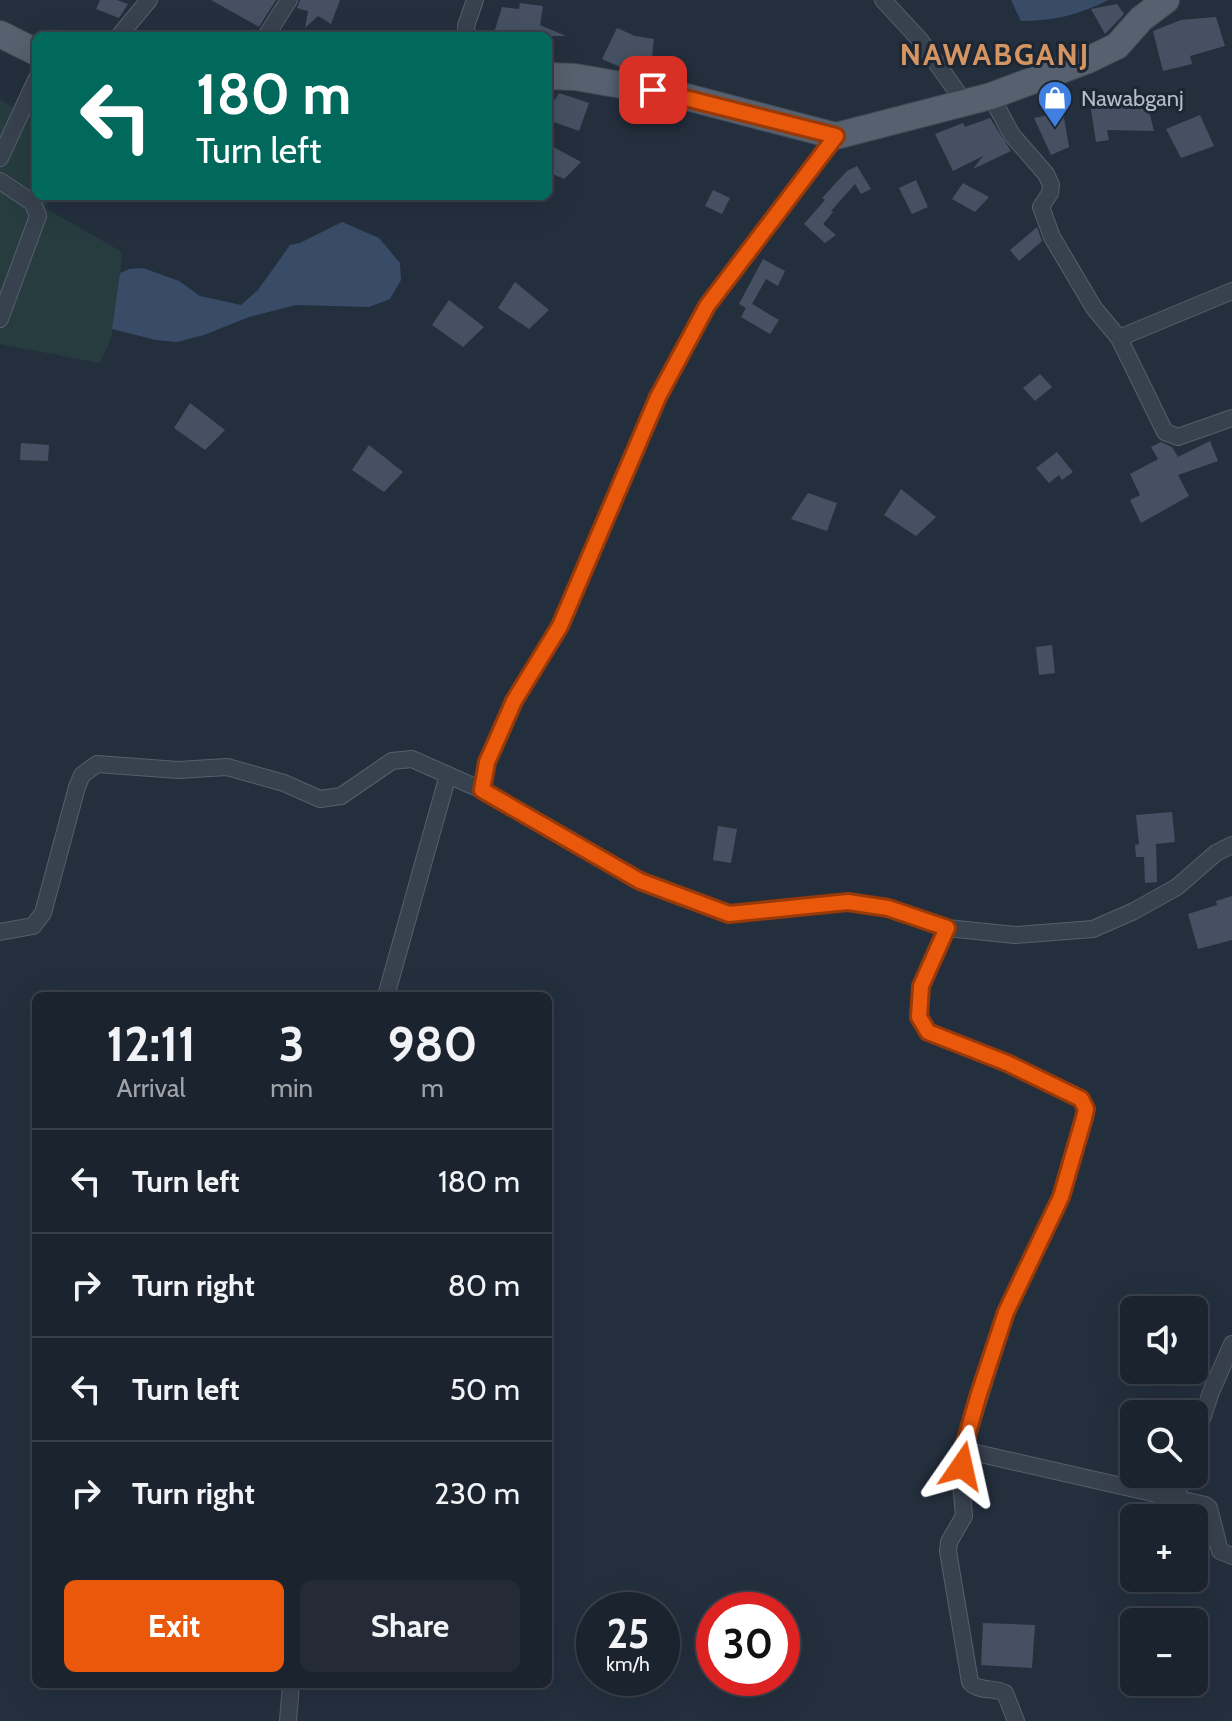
<!DOCTYPE html>
<meta charset="utf-8">
<style>
body{margin:0;font-family:Cabin,sans-serif;background:#242b36;color:#f1f3f6;height:100vh;display:flex;flex-direction:column;font-size:30px;white-space:nowrap}
*{box-sizing:border-box;margin:0}
p{font-size:26px;color:#a0a4aa}
.icon{flex:none;width:44px;height:44px;fill:none;stroke:currentColor;stroke-width:2;stroke-linecap:round;stroke-linejoin:round}
.map{position:relative;flex:1;overflow:hidden}
.drawer{position:absolute;left:32px;top:992px;width:520px;height:696px;display:flex;flex-direction:column;background:#1b232e;border-radius:12px;box-shadow:0 8px 32px #0002,0 0 0 2px #39404a}
.drawer>*{flex:none}
.hud{position:absolute;left:32px;top:32px;width:520px;height:168px;border-radius:12px;box-shadow:0 8px 32px #0002,0 0 0 2px #39404a;background:#00695c;color:#fff;overflow:hidden}
.controls{position:absolute;left:1120px;top:1296px;display:grid;gap:16px}
.controls a{display:grid;place-items:center;width:88px;height:88px;border-radius:12px;background:#1b232e;box-shadow:0 8px 32px #0002,0 0 0 2px #39404a;font-size:40px}
.speed{position:absolute;left:576px;top:1592px;display:flex;gap:16px;font-size:40px;font-weight:700;text-align:center}
.speed>*{display:grid;place-content:center;width:104px;height:104px;border-radius:50%;background:#1b232e;box-shadow:0 8px 32px #0002,0 0 0 2px #39404a;line-height:1}
.speed small{font-size:20px;font-weight:400}
.speed .limit{border:12px solid #d22;background:#fff;color:#111}
.pin{position:absolute;display:grid;place-items:center;width:68px;height:68px;color:#fff;margin:-34px;border-radius:16px;box-shadow:0 4px 12px #0006}
.me{position:absolute;width:88px;margin:-44px;rotate:11deg;stroke-linejoin:round;filter:drop-shadow(0 0 6px #0008)}
.turn{display:flex;align-items:center;gap:28px;height:168px;padding:0 32px;font-size:36px}
.turn .icon{width:104px;height:104px;stroke-width:2.5}
.turn b{display:block;font-size:56px;line-height:68px}
.eta{display:flex;justify-content:space-evenly;align-items:center;height:136px;text-align:center}
.eta b{font-size:48px;font-weight:700;line-height:56px}
.action{display:flex;gap:16px;margin-top:auto;padding:16px 32px}
.action a{flex:1;height:92px;border-radius:12px;background:#ea580c;color:#fff;font-size:32px;font-weight:700;line-height:92px;text-align:center}
.action a+a{background:#242b36;color:#f1f3f6}
ul{padding:0;list-style:none}
li{display:flex;align-items:center;gap:24px;height:104px;padding:0 32px;border-top:2px solid #39404a}
li div{flex:1}
li b{display:block;font-size:30px}
li em{font-style:normal}
.map>svg:first-child{display:block}
.green{fill:#263c3f}
.water{fill:#394c67}
.building{fill:#455162}
.lines{fill:none;stroke-linecap:round;stroke-linejoin:round}
.minor-casing{stroke:#565f6c;stroke-width:18}
.primary-casing{stroke:#414a57;stroke-width:28}
.minor{stroke:#38414e;stroke-width:16}
.primary{stroke:#56606e;stroke-width:26}
.route-casing{stroke:#983908;stroke-width:20}
.route{stroke:#ea580c;stroke-width:14}
.labels{text-anchor:middle;stroke-width:6;stroke-linejoin:round;paint-order:stroke}
.poi-label{font-size:22px;fill:#b4bcc9;stroke:#1d2633;text-anchor:start}
.district-label{font-size:30px;font-weight:bold;letter-spacing:2px;fill:#d59563;stroke:#1d2633}
</style>
<div class="map">
<svg width="1232" height="1721" viewBox="0 0 1232 1721">
<rect width="100%" height="100%" fill="#242f3e"/>
<path class="green" d="M0,100L36,120V196H51L45,208L122,252C119,287 119,333 99,363L0,344Z"/>
<g class="water">
<path d="M1011,0H1108C1079,15 1053,21 1021,21Z"/>
<polygon points="342,222 379,238 400,263 401,280 390,299 369,307 296,305 249,317 204,335 177,342 156,340 112,329 120,273 129,269 143,268 179,281 200,296 241,305 258,290 290,245 300,243"/>
</g>
<g class="building">
<polygon points="100,0 117,0 128,4 119,18 96,9"/>
<polygon points="211,0 276,0 259,27"/>
<polygon points="300,0 340,0 331,24 318,16 305,28 308,11 297,8"/>
<polygon points="520,3 543,6 540,25 566,36 493,36 502,7 519,9"/>
<polygon points="1117,4 1124,14 1105,34 1091,9"/>
<polygon points="1216,17 1225,46 1190,56 1192,64 1163,71 1153,31 1181,20"/>
<polygon points="617,28 635,36 654,39 651,65 622,62 620,67 602,59"/>
<polygon points="559,93 589,103 579,131 548,120 548,111"/>
<polygon points="1117,93 1119,105 1145,95 1154,131 1107,130 1109,140 1096,142 1089,97"/>
<polygon points="1063,112 1069,147 1051,155 1034,118"/>
<polygon points="1200,115 1214,146 1181,158 1166,129"/>
<polygon points="990,118 1011,151 973,169 983,156 953,171 935,134 963,123 965,127"/>
<polygon points="548,144 581,162 564,179 548,172"/>
<polygon points="857,166 871,189 861,194 855,184 831,211 833,212 823,224 836,235 825,243 804,224 825,200 822,198 847,171"/>
<polygon points="916,180 928,207 912,214 899,188"/>
<polygon points="963,183 989,197 975,212 952,199"/>
<polygon points="713,190 730,198 722,214 705,206"/>
<polygon points="1037,227 1042,241 1019,261 1010,250"/>
<polygon points="763,259 785,271 778,286 766,279 752,304 779,320 770,334 741,317 746,308 739,304"/>
<polygon points="515,282 549,310 529,329 498,308"/>
<polygon points="449,300 484,327 463,347 432,325"/>
<polygon points="1040,374 1052,387 1035,401 1023,388"/>
<polygon points="190,403 225,430 205,450 174,428"/>
<polygon points="1210,441 1218,461 1178,475 1189,496 1141,523 1130,500 1140,495 1130,474 1158,459 1151,447 1161,442 1172,447 1178,457"/>
<polygon points="21,443 49,445 48,461 20,460"/>
<polygon points="369,445 403,472 384,492 352,470"/>
<polygon points="1057,452 1073,472 1062,480 1059,475 1049,483 1036,468"/>
<polygon points="901,489 936,517 916,536 884,515"/>
<polygon points="808,493 837,503 827,531 791,519"/>
<polygon points="1052,645 1055,673 1039,675 1036,647"/>
<polygon points="1172,812 1175,842 1156,844 1157,882 1145,883 1144,857 1136,857 1135,845 1139,844 1136,815"/>
<polygon points="718,826 737,829 731,863 713,860"/>
<polygon points="1232,896 1232,940 1198,949 1188,914 1217,905 1216,901"/>
<polygon points="983,1623 1035,1625 1032,1668 981,1665"/>
</g>
<g class="lines">
<defs>
<g id="minor">
<polyline points="883,0 920,40 965,103"/>
<polyline points="119,36 149,0"/>
<polyline points="266,36 289,0"/>
<polyline points="467,36 466,26 475,0"/>
<polyline points="991,96 1012,135 1046,174 1051,185 1050,193 1041,207 1052,237 1094,308 1119,338 1165,432 1178,437 1232,418"/>
<polyline points="0,158 36,80"/>
<polyline points="0,181 33,203 38,216 0,319"/>
<polyline points="1119,338 1232,291"/>
<polyline points="482,790 640,881 729,914 848,902 888,908 947,928 1015,935 1093,929 1134,911 1177,887 1216,853 1232,845"/>
<polyline points="947,928 921,986 919,1017 928,1032 1007,1063 1081,1099 1086,1109 1061,1197 1006,1312 963,1450 1205,1505 1209,1508 1220,1551 1232,1556"/>
<polyline points="0,932 33,926 43,913 77,787 82,775 97,764 178,770 227,767 284,783 320,799 341,796 392,761 412,759 448,775"/>
<polyline points="386,996 448,775 482,790 487,762 514,701 560,626 658,397 707,306 836,136"/>
<polyline points="1194,1443 1211,1392 1232,1344"/>
<path d="M963,1450L961,1482L964,1516L949,1542L948,1551L970,1682C978,1692 994,1687 1005,1693L1016,1721"/>
<polyline points="1176,1498 1184,1474"/>
<polyline points="288,1721 291,1684"/>
</g>
<g id="primary">
<polyline points="0,34 36,52"/>
<polyline points="548,76 575,77 679,95 836,136 991,96 1088,60 1117,46 1141,19 1166,0"/>
</g>
</defs>
<use href="#minor" class="minor-casing"/>
<use href="#primary" class="primary-casing"/>
<use href="#minor" class="minor"/>
<use href="#primary" class="primary"/>
</g>
<g class="lines">
<defs>
<polyline id="route" points="653,90 836,136 707,306 658,397 560,626 514,701 496,742 487,762 482,790 640,881 729,914 848,902 888,908 947,928 921,986 919,1017 928,1032 1007,1063 1081,1099 1086,1109 1084,1118 1061,1197 1006,1312 978,1397 963,1450 962,1466"/>
</defs>
<use href="#route" class="route-casing"/>
<use href="#route" class="route"/>
</g>
<defs>
<symbol id="shop-pin" viewBox="-11 -11 22 30"><path d="M0 17L-7.5 6A9.5 9.5 0 1 1 7.5 6Z" fill="#3f7fe0" stroke="#1d2633"/><path d="M-5-2.5h2.3a2.7 3.5 0 0 1 5.4 0H5L5.5 6h-11ZM-1.5-2.5h3a1.5 2.3 0 0 0-3 0Z" fill="#fff"/></symbol>
</defs>
<g fill-rule="evenodd">
<use href="#shop-pin" x="1035" y="78" width="40" height="54"/>
</g>
<g class="labels">
<g class="poi-label">
<text x="1081" y="106">Nawabganj</text>
</g>
<g class="district-label">
<text x="995" y="65">NAWABGANJ</text>
</g>
</g>
</svg>
<div class="controls">
<a><svg class="icon" aria-label="sound" viewBox="0 0 24 24"><path d="M4 9h4l5-4v14l-5-4H4zM17 9q2 3 0 6"/></svg></a>
<a><svg class="icon" aria-label="search" viewBox="0 0 24 24"><circle cx="10" cy="10" r="6"/><path d="M15 15l6 6"/></svg></a>
<a>+</a>
<a>−</a>
</div>
<div class="speed"><div>25<small>km/h</small></div><div class="limit">30</div></div>
<div class="pin" style="left:653px;top:90px;background:#d93025"><svg class="icon" aria-label="arrive" viewBox="0 0 24 24"><path d="M6 21V4h12l-3 4 3 4H6"/></svg></div>
<svg class="me" style="left:962px;top:1466px" viewBox="-20 -20 40 40"><path d="M0-17L14 15 0 8-14 15z" fill="#ea580c" stroke="#fff" stroke-width="4"/></svg>
<div class="hud">
<div class="turn"><svg class="icon" aria-label="left" viewBox="0 0 24 24"><path d="M17 20v-9H6M10 6l-5 5 5 5"/></svg><div><b>180 m</b>Turn left</div></div>
</div>
<section class="drawer">
<div class="eta">
<div><b>12:11</b><p>Arrival</p></div>
<div><b>3</b><p>min</p></div>
<div><b>980</b><p>m</p></div>
</div>
<ul>
<li><svg class="icon" aria-label="left" viewBox="0 0 24 24"><path d="M17 20v-9H6M10 6l-5 5 5 5"/></svg><div><b>Turn left</b></div><em>180 m</em></li>
<li><svg class="icon" aria-label="right" viewBox="0 0 24 24"><path d="M7 20v-9h11M14 6l5 5-5 5"/></svg><div><b>Turn right</b></div><em>80 m</em></li>
<li><svg class="icon" aria-label="left" viewBox="0 0 24 24"><path d="M17 20v-9H6M10 6l-5 5 5 5"/></svg><div><b>Turn left</b></div><em>50 m</em></li>
<li><svg class="icon" aria-label="right" viewBox="0 0 24 24"><path d="M7 20v-9h11M14 6l5 5-5 5"/></svg><div><b>Turn right</b></div><em>230 m</em></li>
</ul>
<div class="action"><a>Exit</a><a>Share</a></div>
</section>
</div>
